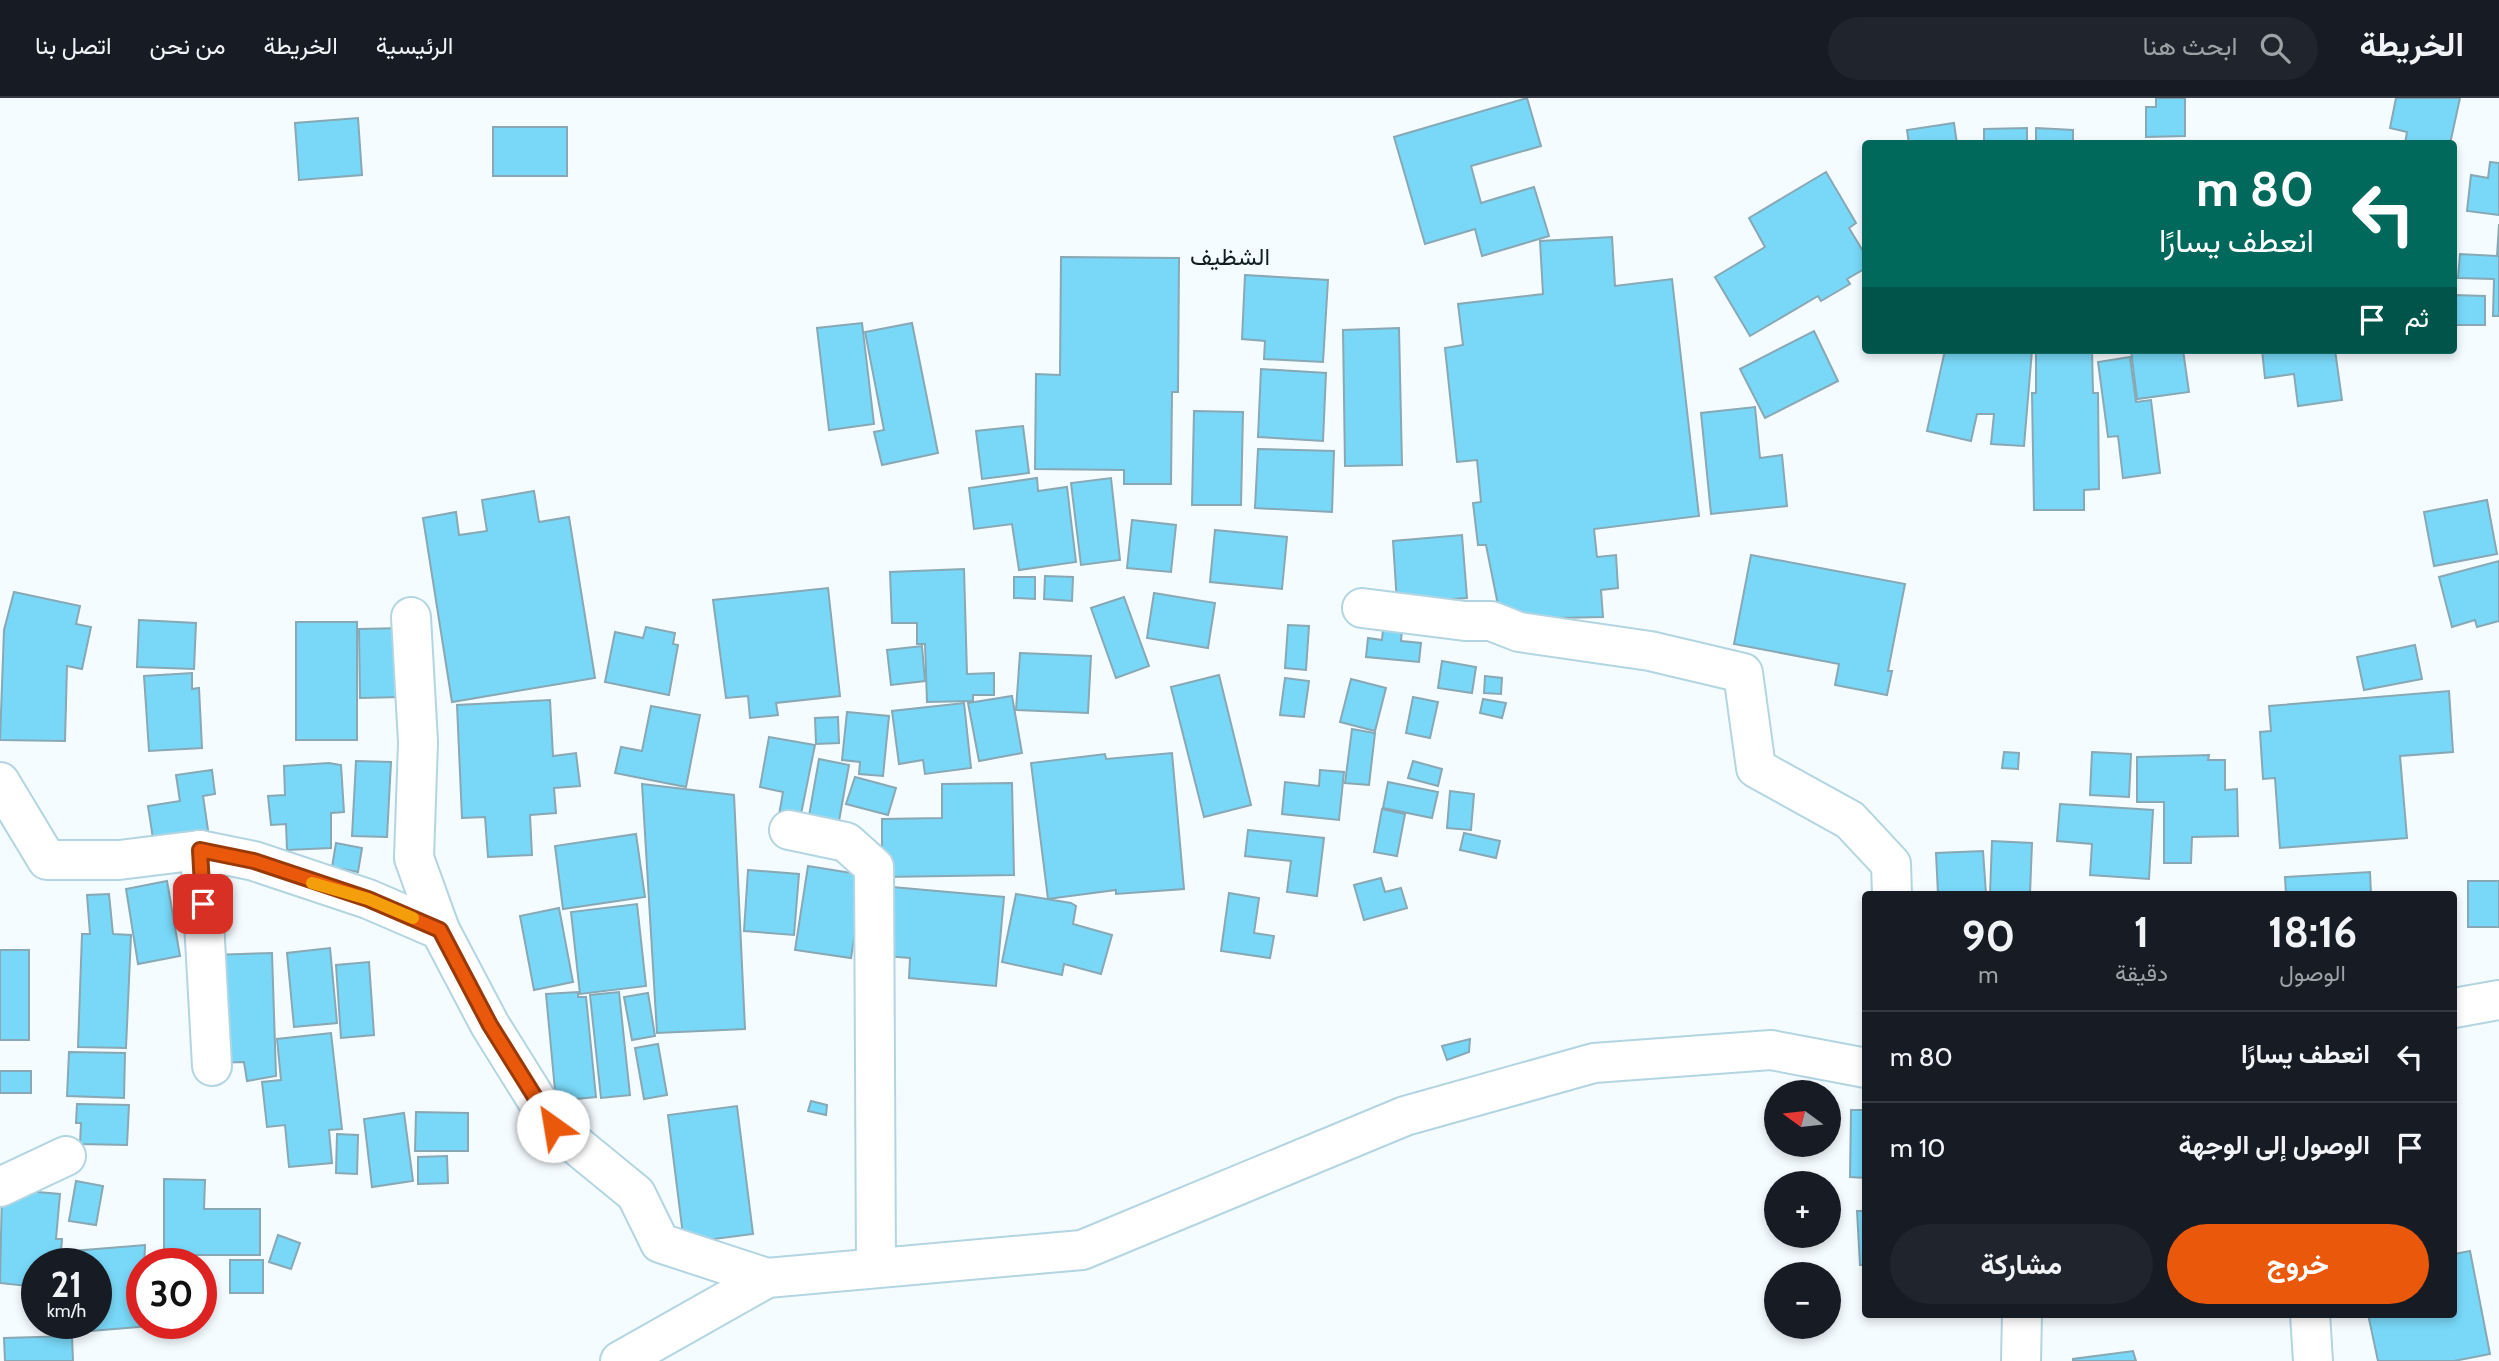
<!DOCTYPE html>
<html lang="ar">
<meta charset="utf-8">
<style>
body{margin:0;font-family:Cabin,Vazirmatn,sans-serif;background:#20242c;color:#f1f3f6;direction:rtl;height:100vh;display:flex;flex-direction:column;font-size:26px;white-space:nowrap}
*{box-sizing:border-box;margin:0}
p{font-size:23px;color:#9ea1a6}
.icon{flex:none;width:38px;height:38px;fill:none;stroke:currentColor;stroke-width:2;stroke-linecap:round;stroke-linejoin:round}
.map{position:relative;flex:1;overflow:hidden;direction:ltr}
.panel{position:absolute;left:1862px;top:793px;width:595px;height:427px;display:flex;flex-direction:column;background:#171b24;border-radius:7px;box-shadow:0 4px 10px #0003;direction:rtl}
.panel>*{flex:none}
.top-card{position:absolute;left:1862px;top:42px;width:595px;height:214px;border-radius:7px;box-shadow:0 4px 10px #0003;direction:rtl;background:#00695c;color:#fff;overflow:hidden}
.needle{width:46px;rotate:285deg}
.controls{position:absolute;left:1764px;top:982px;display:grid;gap:14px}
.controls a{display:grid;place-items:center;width:77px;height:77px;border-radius:50%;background:#171b24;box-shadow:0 4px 10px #0003;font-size:35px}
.speed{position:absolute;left:21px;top:1150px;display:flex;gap:14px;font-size:35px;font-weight:700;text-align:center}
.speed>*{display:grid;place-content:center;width:91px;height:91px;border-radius:50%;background:#171b24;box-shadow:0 4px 10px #0003;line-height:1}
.speed small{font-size:18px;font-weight:400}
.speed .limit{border:10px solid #d22;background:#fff;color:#111}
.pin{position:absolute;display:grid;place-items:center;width:60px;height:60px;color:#fff;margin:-30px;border-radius:14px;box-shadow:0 4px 10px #0006}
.me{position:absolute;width:77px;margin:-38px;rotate:328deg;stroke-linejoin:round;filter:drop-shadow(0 0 5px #0008)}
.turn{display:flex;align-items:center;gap:24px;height:147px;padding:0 28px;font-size:32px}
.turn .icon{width:91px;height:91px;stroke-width:2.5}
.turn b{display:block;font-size:49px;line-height:60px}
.then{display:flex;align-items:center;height:66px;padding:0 28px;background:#0003;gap:14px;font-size:26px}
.eta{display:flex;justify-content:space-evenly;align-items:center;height:119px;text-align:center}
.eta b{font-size:42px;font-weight:700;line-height:49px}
.cta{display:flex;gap:14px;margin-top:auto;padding:14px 28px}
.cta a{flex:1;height:80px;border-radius:42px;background:#ea580c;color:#fff;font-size:28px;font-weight:700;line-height:80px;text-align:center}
.cta a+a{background:#20242c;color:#f1f3f6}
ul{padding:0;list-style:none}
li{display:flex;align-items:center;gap:21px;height:91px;padding:0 28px;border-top:2px solid #363941}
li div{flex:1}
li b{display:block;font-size:26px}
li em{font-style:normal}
header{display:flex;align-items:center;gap:42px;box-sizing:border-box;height:98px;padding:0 35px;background:#171b24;border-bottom:2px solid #363941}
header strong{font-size:33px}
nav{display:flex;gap:38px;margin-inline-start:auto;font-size:24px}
.search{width:490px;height:63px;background:#20242c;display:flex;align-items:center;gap:18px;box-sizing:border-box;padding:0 24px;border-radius:38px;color:#9ea1a6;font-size:26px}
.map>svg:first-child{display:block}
.building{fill:#79d8f8;stroke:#87a8b4;stroke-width:2}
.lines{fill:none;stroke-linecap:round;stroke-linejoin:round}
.minor-casing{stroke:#b3d5e2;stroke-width:42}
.minor{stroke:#fff;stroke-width:38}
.route-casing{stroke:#983908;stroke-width:18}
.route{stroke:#ea580c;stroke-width:12}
.slow{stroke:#f59e0b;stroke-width:12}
.labels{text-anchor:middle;stroke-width:7;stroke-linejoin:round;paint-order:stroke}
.quarter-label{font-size:24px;fill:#111e22;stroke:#f5fcff}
</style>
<header>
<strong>الخريطة</strong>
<div class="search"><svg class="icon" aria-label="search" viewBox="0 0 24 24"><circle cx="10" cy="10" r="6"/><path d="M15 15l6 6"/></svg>ابحث هنا</div>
<nav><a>الرئيسية</a><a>الخريطة</a><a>من نحن</a><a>اتصل بنا</a></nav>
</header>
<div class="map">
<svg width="2499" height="1263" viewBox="0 0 2499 1263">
<rect width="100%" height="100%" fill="#f5fcff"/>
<g class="building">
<polygon points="1527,0 1541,48 1471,68 1481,105 1534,89 1549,138 1482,158 1475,131 1425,146 1394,39"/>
<polygon points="2156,0 2185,0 2185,38 2146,39 2146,9 2156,9"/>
<polygon points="2396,0 2460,0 2450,46 2405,46 2407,34 2390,30"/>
<polygon points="358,20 362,77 299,82 295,25"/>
<polygon points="1954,25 1957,46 1909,46 1907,32"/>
<rect x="493" y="29" width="74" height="49"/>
<polygon points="2027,30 2027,46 1965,46 1984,43 1984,31"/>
<polygon points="2036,30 2073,32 2073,46 2036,46"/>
<polygon points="2490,64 2499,65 2499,117 2467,113 2471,77 2488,80"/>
<polygon points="1826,74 1856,125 1849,130 1866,158 1866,170 1847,181 1850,186 1821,203 1818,198 1750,238 1715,179 1765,149 1749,120"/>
<polygon points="2499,126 2499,218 2493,218 2494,181 2458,180 2460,156 2497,158"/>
<polygon points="1612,139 1615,188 1672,181 1699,418 1594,431 1597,459 1616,457 1618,490 1601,492 1603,519 1555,520 1499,512 1486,447 1478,447 1473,405 1481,404 1477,362 1457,364 1445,250 1463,247 1458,206 1543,196 1540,143"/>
<polygon points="1061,159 1179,160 1178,294 1172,294 1171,386 1124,386 1124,372 1035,371 1036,276 1060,277"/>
<polygon points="1245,177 1328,182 1323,264 1264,261 1265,243 1242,241"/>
<polygon points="2454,197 2485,198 2485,227 2454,227"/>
<polygon points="862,225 874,326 829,332 817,230"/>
<polygon points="912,225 938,355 882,367 874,334 884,332 865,234"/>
<polygon points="1399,230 1402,367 1345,368 1343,232"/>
<polygon points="1814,233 1838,283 1765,320 1740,271"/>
<polygon points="1945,252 2032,252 2024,348 1991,346 1994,316 1977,316 1971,343 1927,333"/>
<polygon points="2036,252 2092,252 2093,295 2098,295 2099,391 2084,392 2084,412 2034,412 2032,295 2036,295"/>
<polygon points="2131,252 2183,252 2189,294 2137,301"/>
<polygon points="2262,252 2335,252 2342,302 2298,308 2294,276 2265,280"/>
<polygon points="2130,259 2136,304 2151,302 2160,375 2123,380 2118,338 2108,339 2098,264"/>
<polygon points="1261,271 1326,275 1323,343 1258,339"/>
<polygon points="1755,309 1760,360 1782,357 1787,408 1711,416 1701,315"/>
<polygon points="1194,313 1243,314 1241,407 1192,407"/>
<polygon points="1023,328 1029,375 982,381 976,333"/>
<polygon points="1258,351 1334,353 1332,414 1255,410"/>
<polygon points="1037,380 1038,393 1067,389 1076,464 1019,472 1012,426 974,431 969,390"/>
<polygon points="1111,380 1120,462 1081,467 1071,385"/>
<polygon points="534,393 539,424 569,419 595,580 452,604 423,420 456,414 459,437 487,433 482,402"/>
<polygon points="2487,402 2497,456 2434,468 2424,414"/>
<polygon points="1132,422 1176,427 1171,474 1127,470"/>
<polygon points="1215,432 1287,439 1282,491 1210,484"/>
<polygon points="1462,437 1467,500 1397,505 1393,443"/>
<polygon points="1751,457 1905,486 1888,573 1892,573 1887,597 1835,587 1839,566 1734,546"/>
<polygon points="2499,463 2499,523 2477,529 2475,522 2452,529 2439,479"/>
<polygon points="964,471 967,576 994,575 994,597 973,597 973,603 927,604 925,546 917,546 917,525 892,525 890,474"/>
<polygon points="1045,478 1073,479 1072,503 1044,501"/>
<polygon points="1014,479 1035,479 1035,501 1014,500"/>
<polygon points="828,490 840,598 776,605 778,617 750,620 748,598 726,600 713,502"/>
<polygon points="14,494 80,508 76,526 91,529 82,571 67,568 65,643 0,642 4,532"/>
<polygon points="1154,495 1215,505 1208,550 1147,540"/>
<polygon points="1124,499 1149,568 1116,580 1091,510"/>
<polygon points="1384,520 1403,522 1401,543 1421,545 1419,564 1366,559 1368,540 1382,542"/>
<polygon points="139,522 196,525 194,571 137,569"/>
<rect x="296" y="524" width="61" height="118"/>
<polygon points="1288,527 1309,528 1306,572 1285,570"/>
<polygon points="646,529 675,535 673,546 678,547 669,597 605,584 615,534 643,540"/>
<polygon points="402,530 403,599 360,600 359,531"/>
<polygon points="2415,547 2422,581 2364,592 2357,559"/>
<polygon points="922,548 925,583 891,587 887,552"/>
<polygon points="1020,555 1091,558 1088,615 1016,612"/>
<polygon points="1442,563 1476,569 1472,595 1438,590"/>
<polygon points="192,575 192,591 199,590 202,650 149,653 144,578"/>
<polygon points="1219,577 1251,707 1204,719 1171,589"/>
<polygon points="1485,578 1502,580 1501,596 1484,595"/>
<polygon points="1285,580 1309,583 1304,619 1280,617"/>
<polygon points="1351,581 1386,590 1375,633 1340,624"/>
<polygon points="2449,593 2453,654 2400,658 2407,740 2280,750 2275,680 2263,681 2260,634 2271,633 2269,608"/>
<polygon points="1012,598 1022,655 979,663 968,605"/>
<polygon points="1413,599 1438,604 1430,640 1406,635"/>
<polygon points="1483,601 1506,605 1502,620 1480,615"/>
<polygon points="550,602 553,658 576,655 580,688 554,690 556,715 530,717 532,757 488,759 485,719 462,720 457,607"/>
<polygon points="964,605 971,670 925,676 923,662 899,666 892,613"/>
<polygon points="651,608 700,617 686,689 615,675 621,649 642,653"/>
<polygon points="847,614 889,618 883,678 859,676 860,664 842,662"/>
<polygon points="838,619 839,645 816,646 815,620"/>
<polygon points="1352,631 1375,635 1369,687 1345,685"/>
<polygon points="769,639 815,647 800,721 779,717 783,694 760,689"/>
<polygon points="2004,654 2019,655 2018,671 2002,670"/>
<polygon points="2092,654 2131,656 2129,699 2090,697"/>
<polygon points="1172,655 1184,791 1116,796 1116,792 1048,801 1031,665 1105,656 1106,661"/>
<polygon points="2209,657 2208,662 2225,662 2225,692 2237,691 2238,738 2192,739 2191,765 2164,765 2164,704 2137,704 2137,659"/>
<polygon points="819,661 849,667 839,723 809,718"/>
<polygon points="356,663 391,664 387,739 352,738"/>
<polygon points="1413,663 1442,671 1438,688 1408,680"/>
<polygon points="329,665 341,667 344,714 331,715 331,750 287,752 286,726 271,727 268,698 285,697 284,668"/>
<polygon points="212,672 215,696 203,698 209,739 154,747 148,708 180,703 176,677"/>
<polygon points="1320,672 1344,674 1339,722 1282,716 1285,684 1319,688"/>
<polygon points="855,679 896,690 888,717 846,706"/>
<polygon points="1388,684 1438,694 1432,720 1383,710"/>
<polygon points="1012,685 1014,777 882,779 882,721 942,720 942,686"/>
<polygon points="642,686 734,697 745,931 657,935"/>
<polygon points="1450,693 1474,696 1471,732 1447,730"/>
<polygon points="2060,706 2153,712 2149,781 2090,777 2092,746 2057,743"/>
<polygon points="1382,711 1405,716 1397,758 1374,754"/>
<polygon points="1248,732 1324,740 1317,798 1287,794 1291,763 1245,758"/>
<polygon points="1464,735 1500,743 1496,760 1460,752"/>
<polygon points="636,736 645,799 563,811 555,748"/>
<polygon points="1992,743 2032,745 2030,796 1990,796"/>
<polygon points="336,745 362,750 358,774 332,769"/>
<polygon points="1983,753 1986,796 1938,796 1936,755"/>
<polygon points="808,768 864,777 851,860 795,852"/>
<polygon points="748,772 799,776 794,837 744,833"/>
<polygon points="2370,774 2371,796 2286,796 2285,779"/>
<polygon points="1381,780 1385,794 1401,790 1407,810 1364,822 1354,787"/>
<polygon points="167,783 180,858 138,866 126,791"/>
<rect x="2468" y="783" width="31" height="46"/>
<polygon points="892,789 1004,799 996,888 909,880 910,860 886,858"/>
<polygon points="1229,795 1259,800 1254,835 1274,838 1270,860 1221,853"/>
<polygon points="109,796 113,836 131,837 126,950 78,949 82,836 90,836 87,797"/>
<polygon points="1016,796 1071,805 1076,808 1073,826 1112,837 1101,876 1064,866 1062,877 1002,864"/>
<polygon points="637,806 646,888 580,896 571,814"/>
<polygon points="559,810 573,884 534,892 520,818"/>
<polygon points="330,850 337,925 294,929 287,855"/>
<rect x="0" y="852" width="29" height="90"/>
<polygon points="272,855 276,978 247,983 244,964 215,965 211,857"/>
<polygon points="369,864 374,937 341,940 336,867"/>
<polygon points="578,894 578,899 586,899 596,999 556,1003 546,896"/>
<polygon points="619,894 630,997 601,1000 590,897"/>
<polygon points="648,895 655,938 632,942 624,899"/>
<polygon points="331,935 342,1031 329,1032 332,1065 289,1069 285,1027 267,1029 262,984 281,982 277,941"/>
<polygon points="1470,941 1469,954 1447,962 1442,948"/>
<polygon points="658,946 667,997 644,1001 635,950"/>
<polygon points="69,954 125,955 124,1000 67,998"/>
<rect x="0" y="973" width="31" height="22"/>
<polygon points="811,1003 827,1007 826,1017 808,1013"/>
<polygon points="77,1006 129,1007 127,1047 80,1046 81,1025 76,1025"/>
<polygon points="737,1008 753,1136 684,1145 668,1017"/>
<polygon points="1851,1012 1866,1012 1866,1080 1850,1079"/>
<polygon points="416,1014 468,1015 468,1053 415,1053"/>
<polygon points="404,1015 413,1083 372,1089 364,1021"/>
<polygon points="337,1036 358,1037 357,1076 336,1075"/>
<polygon points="447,1058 448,1085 418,1086 418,1059"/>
<polygon points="164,1081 205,1082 204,1111 260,1111 260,1157 164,1157"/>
<polygon points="76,1083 103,1088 96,1127 69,1123"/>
<polygon points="2,1091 60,1096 56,1141 62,1141 60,1166 37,1166 37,1189 0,1185"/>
<polygon points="1857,1113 1866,1113 1866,1167 1860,1167"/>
<polygon points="278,1137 300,1145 291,1171 269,1164"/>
<polygon points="145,1147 142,1225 150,1225 150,1228 79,1234 78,1225 96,1225 96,1166 73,1166 72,1153"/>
<polygon points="2470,1153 2490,1256 2454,1263 2378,1263 2368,1216 2454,1216 2454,1156"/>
<rect x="230" y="1162" width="33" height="33"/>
<rect x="153" y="1225" width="34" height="5"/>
<polygon points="72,1238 73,1263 5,1263 4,1240"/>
<polygon points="2133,1253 2136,1263 2073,1263 2073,1261"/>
</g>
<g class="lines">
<defs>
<g id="minor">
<polyline points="1362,510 1465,523 1491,523 1519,534 1650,553 1743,575 1756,670 1850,722 1891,766 1892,796"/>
<polyline points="411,519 418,644 414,760 440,832 490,927 553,1028 636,1096 660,1145 767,1180"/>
<polyline points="0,684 47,762 119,762 200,752 254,763 368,801 440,832"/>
<polyline points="789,732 846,744 874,769 876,1170"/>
<polyline points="200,752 212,968"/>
<polyline points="2454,910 2499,902"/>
<polyline points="0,1089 66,1058"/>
<polyline points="2310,1216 2313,1263"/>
<polyline points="620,1263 767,1180 1082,1152 1405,1018 1594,965 1771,952 1866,970"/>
<polyline points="2021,1263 2022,1216"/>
</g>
</defs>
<use href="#minor" class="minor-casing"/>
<use href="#minor" class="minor"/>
</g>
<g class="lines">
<defs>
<polyline id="route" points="203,806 200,752 254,763 368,801 440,832 490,927 553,1028"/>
</defs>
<use href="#route" class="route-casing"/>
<use href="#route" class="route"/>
<polyline class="slow" points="312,785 368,801 413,820"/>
</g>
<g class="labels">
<g class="quarter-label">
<text x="1230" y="167">الشظيف</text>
</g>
</g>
</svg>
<div class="controls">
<a><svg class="needle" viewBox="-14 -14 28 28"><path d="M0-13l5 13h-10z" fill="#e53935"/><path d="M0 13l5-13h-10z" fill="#9ea1a6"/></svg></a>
<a>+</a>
<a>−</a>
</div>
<div class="speed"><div>21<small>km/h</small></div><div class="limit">30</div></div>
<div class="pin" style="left:203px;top:806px;background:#d93025"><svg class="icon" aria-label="arrive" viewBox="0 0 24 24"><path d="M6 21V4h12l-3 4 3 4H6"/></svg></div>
<svg class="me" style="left:553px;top:1028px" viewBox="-20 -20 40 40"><circle r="19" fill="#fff"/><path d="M0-13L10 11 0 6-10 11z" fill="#ea580c"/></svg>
<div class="top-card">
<div class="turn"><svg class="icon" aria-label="left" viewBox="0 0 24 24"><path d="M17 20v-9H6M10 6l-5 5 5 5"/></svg><div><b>80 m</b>انعطف يسارًا</div></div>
<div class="then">ثم<svg class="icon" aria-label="arrive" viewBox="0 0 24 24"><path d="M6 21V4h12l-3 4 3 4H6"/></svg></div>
</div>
<section class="panel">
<div class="eta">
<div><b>18:16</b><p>الوصول</p></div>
<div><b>1</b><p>دقيقة</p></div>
<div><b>90</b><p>m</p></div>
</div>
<ul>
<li><svg class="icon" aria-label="left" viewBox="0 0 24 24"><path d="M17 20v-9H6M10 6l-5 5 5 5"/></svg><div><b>انعطف يسارًا</b></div><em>80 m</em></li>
<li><svg class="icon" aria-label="arrive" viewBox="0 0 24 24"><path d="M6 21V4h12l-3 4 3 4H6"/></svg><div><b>الوصول إلى الوجهة</b></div><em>10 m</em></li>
</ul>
<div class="cta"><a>خروج</a><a>مشاركة</a></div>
</section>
</div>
